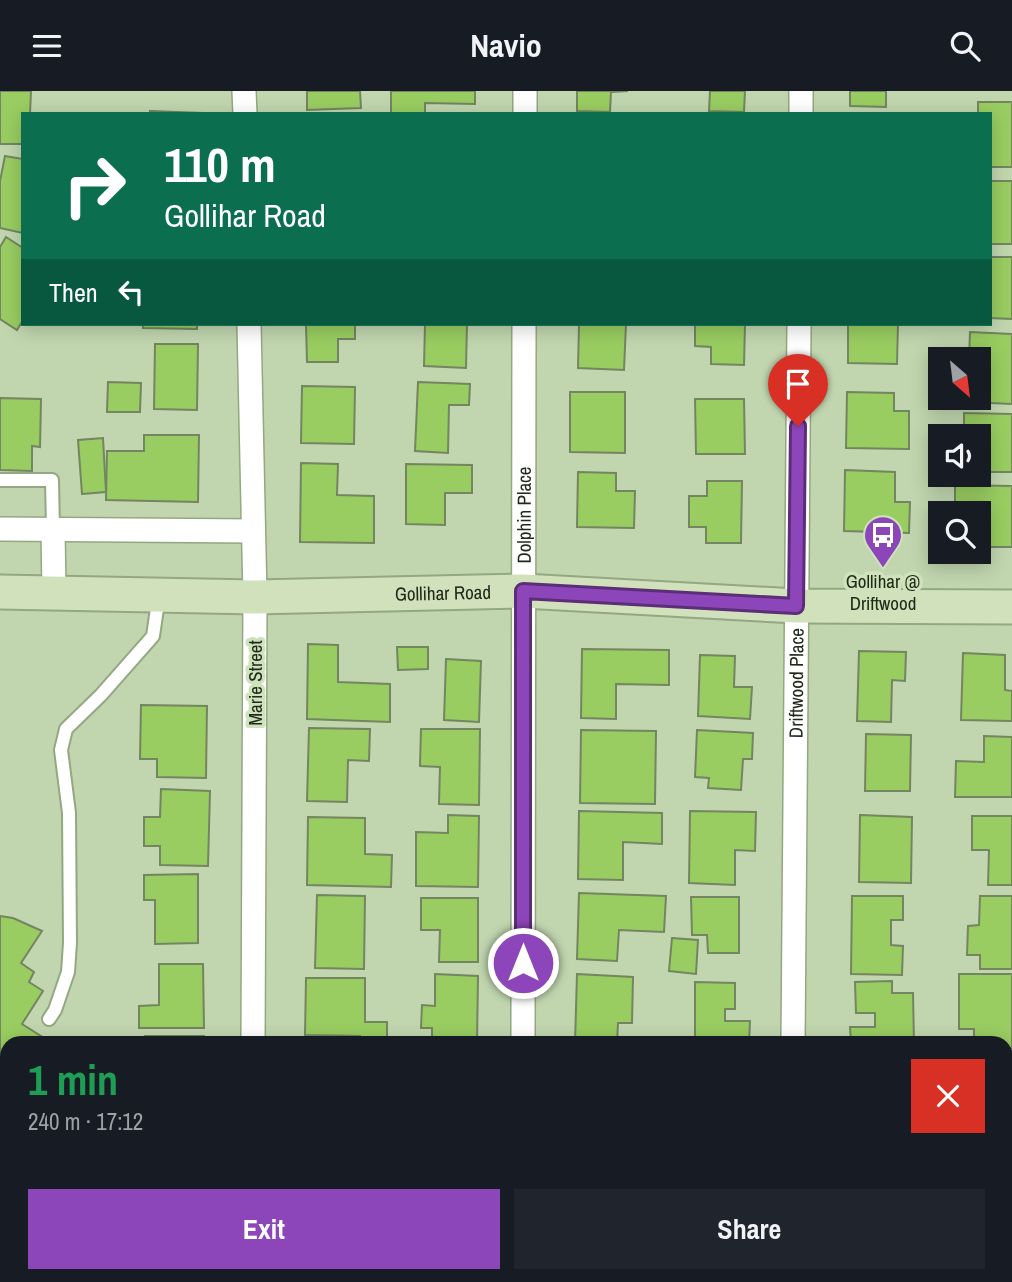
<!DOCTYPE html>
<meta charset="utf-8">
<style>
body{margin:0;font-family:"Archivo Narrow",sans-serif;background:#20242c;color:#f1f3f6;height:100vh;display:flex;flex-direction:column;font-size:26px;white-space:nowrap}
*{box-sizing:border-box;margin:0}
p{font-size:23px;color:#9ea1a6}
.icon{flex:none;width:38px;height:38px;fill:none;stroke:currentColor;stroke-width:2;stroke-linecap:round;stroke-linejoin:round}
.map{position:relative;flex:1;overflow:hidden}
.drawer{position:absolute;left:0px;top:945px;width:1013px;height:247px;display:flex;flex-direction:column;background:#171b24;border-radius:21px 21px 0 0;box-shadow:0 4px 18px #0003}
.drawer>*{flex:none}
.guide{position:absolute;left:21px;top:21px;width:971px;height:214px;border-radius:0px;box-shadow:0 4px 18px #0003;background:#0b6e4f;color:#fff;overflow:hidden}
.needle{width:46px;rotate:152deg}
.controls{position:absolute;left:928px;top:256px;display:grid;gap:14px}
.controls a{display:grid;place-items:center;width:63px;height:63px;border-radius:0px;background:#171b24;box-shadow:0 4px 18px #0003;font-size:35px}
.pin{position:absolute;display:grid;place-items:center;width:60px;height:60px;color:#fff;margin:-72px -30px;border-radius:50% 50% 50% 0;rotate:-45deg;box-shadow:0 0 7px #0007}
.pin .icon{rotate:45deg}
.me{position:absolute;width:77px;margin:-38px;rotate:0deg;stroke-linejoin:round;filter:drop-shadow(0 0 5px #0008)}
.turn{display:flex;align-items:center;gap:24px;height:147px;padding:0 28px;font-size:32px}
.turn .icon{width:91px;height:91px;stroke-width:2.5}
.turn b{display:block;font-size:49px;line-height:60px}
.then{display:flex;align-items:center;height:66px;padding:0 28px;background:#0003;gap:14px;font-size:26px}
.round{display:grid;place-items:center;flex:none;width:74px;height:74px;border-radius:0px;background:#20242c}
.summary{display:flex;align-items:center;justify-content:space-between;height:119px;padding:0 28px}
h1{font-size:42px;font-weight:700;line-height:52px;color:#1e9e55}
.cta{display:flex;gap:14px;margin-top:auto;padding:14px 28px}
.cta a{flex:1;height:80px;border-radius:0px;background:#8d46b9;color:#fff;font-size:28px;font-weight:700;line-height:80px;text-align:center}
.cta a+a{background:#20242c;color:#f1f3f6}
header{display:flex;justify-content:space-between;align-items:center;height:91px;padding:0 28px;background:#171b24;font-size:32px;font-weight:700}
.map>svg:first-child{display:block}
.building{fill:#99cd61;stroke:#738561;stroke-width:2}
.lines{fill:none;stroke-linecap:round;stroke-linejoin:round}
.lane-casing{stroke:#93a782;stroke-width:16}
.street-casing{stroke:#93a782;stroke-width:26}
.secondary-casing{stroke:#93a782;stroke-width:37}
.lane{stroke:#fff;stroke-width:12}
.street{stroke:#fff;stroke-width:23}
.secondary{stroke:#d1e1bc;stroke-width:33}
.route-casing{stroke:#5c2e78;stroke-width:18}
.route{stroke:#8d46b9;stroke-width:12}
.labels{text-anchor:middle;stroke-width:7;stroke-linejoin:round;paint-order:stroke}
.street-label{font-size:19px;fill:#21291a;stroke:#cee3bc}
.poi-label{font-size:19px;fill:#21291a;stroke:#cee3bc}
</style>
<header><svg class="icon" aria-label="menu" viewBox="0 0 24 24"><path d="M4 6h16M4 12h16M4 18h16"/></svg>Navio<svg class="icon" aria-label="search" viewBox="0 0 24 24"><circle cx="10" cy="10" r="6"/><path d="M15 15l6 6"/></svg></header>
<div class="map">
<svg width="1012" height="1191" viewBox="0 0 1012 1191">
<rect width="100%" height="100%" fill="#c1d6af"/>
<g class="building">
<polygon points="0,0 31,0 30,23 23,23 23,53 0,53"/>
<polygon points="307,0 360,0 361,17 307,19"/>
<polygon points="391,0 475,0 475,13 425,12 425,23 391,23"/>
<polygon points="577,0 628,0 611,1 610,21 577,20"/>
<polygon points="710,0 745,0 744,21 709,20"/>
<polygon points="850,0 886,0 886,16 850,15"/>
<polygon points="978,11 1012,11 1012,76 990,76 990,23 978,23"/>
<polygon points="150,20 202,22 202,23 150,23"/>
<polygon points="5,65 23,68 23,142 0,137 0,90"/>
<rect x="990" y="90" width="22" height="63"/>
<polygon points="6,146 23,157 23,229 17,239 0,228 0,156"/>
<polygon points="990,166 1012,166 1012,228 990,227"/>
<polygon points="143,233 197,233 197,238 143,237"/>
<polygon points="306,233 355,233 355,248 338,248 338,271 307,271"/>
<polygon points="425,233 467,233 466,277 424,275"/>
<polygon points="579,233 626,233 624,279 578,277"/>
<polygon points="695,233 745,233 744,274 711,273 711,256 695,255"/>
<polygon points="848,233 898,233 897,273 848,272"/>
<polygon points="970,241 1012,243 1012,313 968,311 968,306 978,306 978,268 969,268"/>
<polygon points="155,253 198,253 197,319 154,318"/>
<polygon points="108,291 141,292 140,321 107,321"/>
<polygon points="418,291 470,293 469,314 449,314 448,362 415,360"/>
<polygon points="302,295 355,296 354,353 301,352"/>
<polygon points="570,301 625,301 625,362 570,361"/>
<polygon points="847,301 894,302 894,320 909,320 909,358 846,357"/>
<polygon points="0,307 41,308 40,356 32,355 32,380 0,379"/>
<polygon points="695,308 744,308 745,363 696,363"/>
<polygon points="964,322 1012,323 1012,381 980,381 978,345 964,345"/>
<polygon points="144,344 199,344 198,411 106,409 107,360 144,360"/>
<polygon points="103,347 106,401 82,403 78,349"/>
<polygon points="301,372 338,373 337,404 374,405 374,452 300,451"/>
<polygon points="406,373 472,374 472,402 445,402 445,434 406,433"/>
<polygon points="845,379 895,381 895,411 910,411 909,442 844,440"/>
<polygon points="578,381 616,382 616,400 635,400 634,437 577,436"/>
<polygon points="707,390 742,390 741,452 706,452 706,436 689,436 689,405 707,405"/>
<polygon points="955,394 1012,395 1012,456 978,456 978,422 955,422"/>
<polygon points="308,553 338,554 338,591 390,593 390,631 307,628"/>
<polygon points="397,556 428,556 428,578 398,579"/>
<polygon points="582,558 669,559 669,594 616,593 616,628 581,627"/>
<polygon points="859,560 906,561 905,590 892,589 891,631 857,630"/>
<polygon points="963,562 1005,564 1005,599 1012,600 1012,630 961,629"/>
<polygon points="700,564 735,565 734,596 752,596 750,628 698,625"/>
<polygon points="446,568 481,570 479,631 444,629"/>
<polygon points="141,614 207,615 206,687 157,686 157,668 140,668"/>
<polygon points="309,637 370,638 369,670 348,669 347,711 307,710"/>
<polygon points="421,638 480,638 479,714 439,713 440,676 420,675"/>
<polygon points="581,639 656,640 655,713 580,712"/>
<polygon points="697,639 753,642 752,668 743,668 741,699 708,697 709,687 695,686"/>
<polygon points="866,643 911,644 910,700 865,700"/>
<polygon points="984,645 1012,646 1012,706 955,706 956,670 984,671"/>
<polygon points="161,698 210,700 208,775 160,774 160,755 144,755 144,726 160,726"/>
<polygon points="579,720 662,722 662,753 623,751 623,789 578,788"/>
<polygon points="690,720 756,721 755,760 735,759 735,794 689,792"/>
<polygon points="448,724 479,725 478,796 416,795 416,741 448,742"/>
<polygon points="860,724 912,726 911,792 859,791"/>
<polygon points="972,725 1012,725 1012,794 988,794 989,759 972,759"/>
<polygon points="308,726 365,727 365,763 392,764 391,796 307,794"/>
<polygon points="198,783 198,852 155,853 155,809 144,809 144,784"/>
<polygon points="579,802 666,805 664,841 619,839 617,870 577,868"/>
<polygon points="317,804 365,805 364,878 315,877"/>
<polygon points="852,805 903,805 903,829 891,829 891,854 903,855 902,884 851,883"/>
<polygon points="980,805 1012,805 1012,878 980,878 980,864 967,864 968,835 979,834"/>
<polygon points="691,806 739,806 739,862 708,862 707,844 692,844"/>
<polygon points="421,807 478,807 478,871 439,871 440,839 421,839"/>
<polygon points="0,825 13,827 42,840 21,872 34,881 29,891 43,900 22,933 52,952 7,952 7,997 0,1000"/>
<polygon points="672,847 698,849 696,883 669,880"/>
<polygon points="159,873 203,873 204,937 139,937 139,915 159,914"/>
<polygon points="435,883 478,885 477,952 432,952 432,937 421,937 422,914 435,915"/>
<polygon points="577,883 633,886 632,932 618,932 617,952 575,952"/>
<polygon points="959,883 1012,883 1012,957 1006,957 1006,952 974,952 974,938 959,938"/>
<polygon points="306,887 365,887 365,931 387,931 387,952 360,952 360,945 305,944"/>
<polygon points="892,890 892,902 913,902 914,952 851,952 850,936 875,936 875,922 856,922 855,891"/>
<polygon points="695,891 735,892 735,918 725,918 725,930 750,930 749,952 695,952"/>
<rect x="145" y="945" width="59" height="7"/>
<rect x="1006" y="967" width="6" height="70"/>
<rect x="1006" y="1046" width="6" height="70"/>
<polygon points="1006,1126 1012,1126 1012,1191 964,1191 964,1185 1006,1185"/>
<polygon points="126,1185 162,1185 163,1188 138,1188"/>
<rect x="300" y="1185" width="87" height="6"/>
<rect x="428" y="1185" width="47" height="6"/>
<polygon points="574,1185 660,1185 660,1191 574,1188"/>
<polygon points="666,1185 735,1185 735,1190 666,1191"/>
<polygon points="858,1185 896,1185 907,1187 907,1191 858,1191"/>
</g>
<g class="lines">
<defs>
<g id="lane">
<polyline points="0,389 52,389 53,438"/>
<polyline points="49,928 55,919 68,881 70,852 69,722 61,659 66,638 101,604 153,545 159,504"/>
</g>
<g id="street">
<polyline points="244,0 245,23"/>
<polyline points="525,23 525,0"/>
<polyline points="801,23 801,0"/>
<polyline points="249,233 255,506 253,952"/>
<polyline points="0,438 253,440"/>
<polyline points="53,438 54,502"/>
<path id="s1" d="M523,952L524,233"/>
<path id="s2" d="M793,952L799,233"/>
<polyline points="252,1191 252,1185"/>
<polyline points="523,1191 523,1185"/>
<polyline points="791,1191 791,1185"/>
</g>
<g id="secondary">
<path id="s3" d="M0,501L255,506L523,500L796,515L1012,516"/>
</g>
</defs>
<use href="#lane" class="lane-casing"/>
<use href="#street" class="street-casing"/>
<use href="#secondary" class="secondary-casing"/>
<use href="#lane" class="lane"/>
<use href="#street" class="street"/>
<use href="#secondary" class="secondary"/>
</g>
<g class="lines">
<defs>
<polyline id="route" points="523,872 523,500 796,515 798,335"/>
</defs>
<use href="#route" class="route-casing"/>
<use href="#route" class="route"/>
</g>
<defs>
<symbol id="bus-pin" viewBox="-11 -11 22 30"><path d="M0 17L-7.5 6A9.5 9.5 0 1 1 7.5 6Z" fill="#8d46b9" stroke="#cee3bc"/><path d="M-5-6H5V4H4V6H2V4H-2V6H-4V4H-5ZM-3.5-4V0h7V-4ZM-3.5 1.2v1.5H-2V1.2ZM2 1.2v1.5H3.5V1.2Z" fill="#fff"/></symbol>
</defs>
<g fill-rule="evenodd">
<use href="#bus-pin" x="861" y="422" width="44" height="60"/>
</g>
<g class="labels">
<g class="street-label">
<text dy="7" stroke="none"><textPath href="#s1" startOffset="528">Dolphin Place</textPath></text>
<text dy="7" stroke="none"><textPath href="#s3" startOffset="443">Gollihar Road</textPath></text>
<text transform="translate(255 592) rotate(-90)" y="7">Marie Street</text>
<text dy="7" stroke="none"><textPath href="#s2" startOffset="360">Driftwood Place</textPath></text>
</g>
<g class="poi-label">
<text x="883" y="497">Gollihar @<tspan x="883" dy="22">Driftwood</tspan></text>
</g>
</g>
</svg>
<div class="controls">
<a><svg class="needle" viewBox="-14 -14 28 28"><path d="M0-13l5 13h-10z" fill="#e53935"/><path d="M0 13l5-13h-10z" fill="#9ea1a6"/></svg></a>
<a><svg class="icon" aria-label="sound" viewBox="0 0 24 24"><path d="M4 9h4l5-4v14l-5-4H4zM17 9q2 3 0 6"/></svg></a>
<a><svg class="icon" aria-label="search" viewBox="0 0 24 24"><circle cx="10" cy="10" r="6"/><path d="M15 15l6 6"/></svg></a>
</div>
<div class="pin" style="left:798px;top:335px;background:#d93025"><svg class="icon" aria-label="arrive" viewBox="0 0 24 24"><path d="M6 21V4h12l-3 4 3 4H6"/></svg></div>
<svg class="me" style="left:523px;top:872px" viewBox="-20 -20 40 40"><circle r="17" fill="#8d46b9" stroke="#fff" stroke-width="3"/><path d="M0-11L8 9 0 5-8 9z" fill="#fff"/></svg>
<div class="guide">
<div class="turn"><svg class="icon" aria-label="right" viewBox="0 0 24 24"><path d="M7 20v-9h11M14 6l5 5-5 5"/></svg><div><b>110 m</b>Gollihar Road</div></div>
<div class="then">Then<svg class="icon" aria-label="left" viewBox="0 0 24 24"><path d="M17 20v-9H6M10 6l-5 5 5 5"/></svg></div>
</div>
<section class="drawer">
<div class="summary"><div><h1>1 min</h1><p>240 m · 17:12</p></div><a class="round" style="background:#d93025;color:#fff"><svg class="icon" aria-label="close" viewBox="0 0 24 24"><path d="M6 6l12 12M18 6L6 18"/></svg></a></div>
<div class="cta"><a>Exit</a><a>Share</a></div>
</section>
</div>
